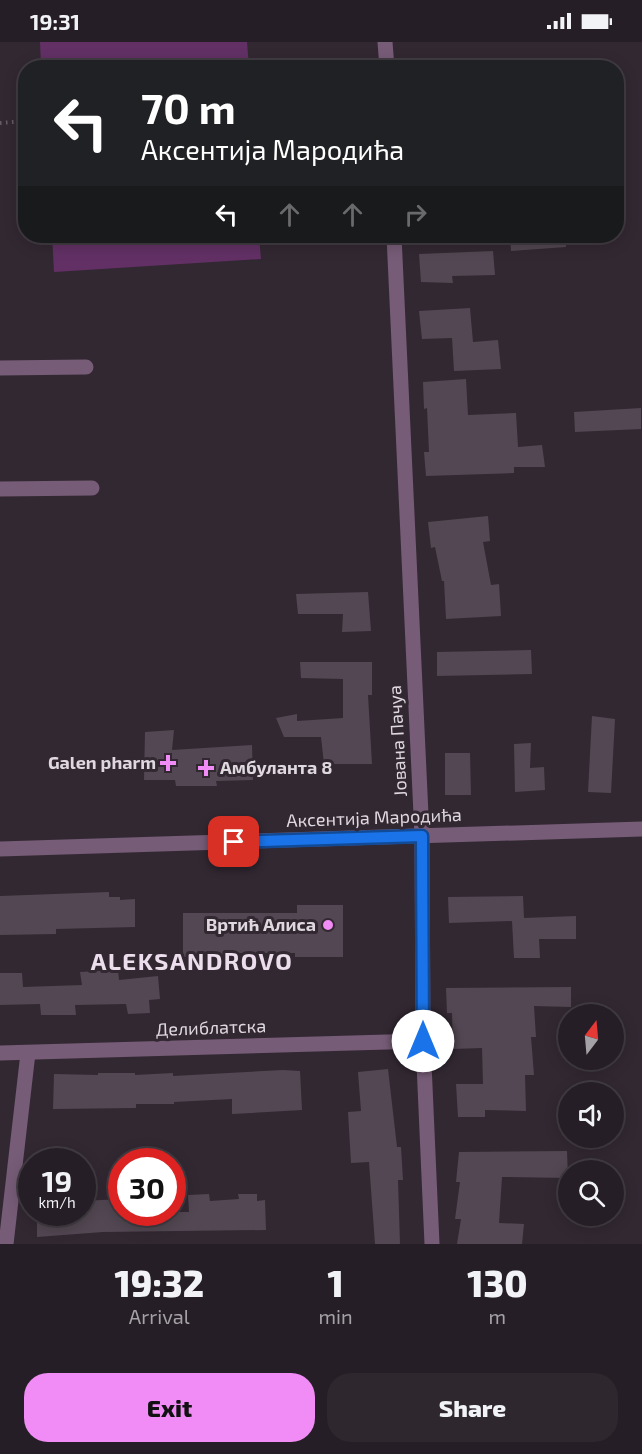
<!DOCTYPE html>
<meta charset="utf-8">
<style>
body{margin:0;font-family:"Exo 2",sans-serif;background:#2e272e;color:#f1f3f6;height:100vh;display:flex;flex-direction:column;font-size:22px;white-space:nowrap}
*{box-sizing:border-box;margin:0}
p{font-size:20px;color:#a4a2a7}
.icon{flex:none;width:33px;height:33px;fill:none;stroke:currentColor;stroke-width:2;stroke-linecap:round;stroke-linejoin:round}
.map{position:relative;height:1202px;overflow:hidden}
.details{display:flex;flex-direction:column;background:#261e26;flex:1}
.details>*{flex:none}
.banner{position:absolute;left:18px;top:18px;width:606px;height:183px;border-radius:24px;box-shadow:0 3px 15px #0003,0 0 0 2px #423c43;background:#202124;color:#fff;overflow:hidden}
.needle{width:39px;rotate:16deg}
.fabs{position:absolute;left:558px;top:962px;display:grid;gap:12px}
.fabs a{display:grid;place-items:center;width:66px;height:66px;border-radius:50%;background:#261e26;box-shadow:0 3px 15px #0003,0 0 0 2px #423c43;font-size:30px}
.speed{position:absolute;left:18px;top:1106px;display:flex;gap:12px;font-size:30px;font-weight:700;text-align:center}
.speed>*{display:grid;place-content:center;width:78px;height:78px;border-radius:50%;background:#261e26;box-shadow:0 3px 15px #0003,0 0 0 2px #423c43;line-height:1}
.speed small{font-size:15px;font-weight:400}
.speed .limit{border:9px solid #d22;background:#fff;color:#111}
.pin{position:absolute;display:grid;place-items:center;width:51px;height:51px;color:#fff;margin:-26px;border-radius:12px;box-shadow:0 3px 9px #0006}
.me{position:absolute;width:66px;margin:-33px;rotate:0deg;stroke-linejoin:round;filter:drop-shadow(0 0 4px #0008)}
.turn{display:flex;align-items:center;gap:21px;height:126px;padding:0 24px;font-size:27px}
.turn .icon{width:78px;height:78px;stroke-width:2.5}
.turn b{display:block;font-size:42px;line-height:51px}
.lanes{display:flex;align-items:center;height:57px;padding:0 24px;background:#0003;justify-content:center;gap:30px;direction:ltr}
.lanes .off{opacity:.35}
.eta{display:flex;justify-content:space-evenly;align-items:center;height:102px;text-align:center}
.eta b{font-size:36px;font-weight:800;line-height:42px}
.button{display:flex;gap:12px;margin-top:auto;padding:12px 24px}
.button a{flex:1;height:69px;border-radius:24px;background:#f18bf5;color:#111;font-size:24px;font-weight:800;line-height:69px;text-align:center}
.button a+a{background:#2e272e;color:#f1f3f6}
.status{display:flex;justify-content:space-between;align-items:center;height:42px;padding:0 30px;background:#261e26;direction:ltr}
.status svg{height:16px;fill:currentColor}
.map>svg:first-child{display:block}
.green{fill:#623065}
.building{fill:#524752}
.lines{fill:none;stroke-linecap:round;stroke-linejoin:round}
.path{stroke:#665d66;stroke-width:4;stroke-dasharray:1.5 4.5;stroke-linecap:butt}
.minor{stroke:#775c77;stroke-width:15}
.route-casing{stroke:#114b97;stroke-width:15}
.route{stroke:#1a73e8;stroke-width:10}
.poi-dot{fill:#f18bf5;stroke:#322832;stroke-width:2}
.labels{text-anchor:middle;stroke-width:6;stroke-linejoin:round;paint-order:stroke}
.street-label{font-size:18px;fill:#dfd8df;stroke:#322832}
.poi-label{font-size:18px;font-weight:bold;fill:#dfd8df;stroke:#322832;text-anchor:end}
.district-label{font-size:24px;font-weight:bold;letter-spacing:1.5px;fill:#ecdeec;stroke:#322832}
</style>
<div class="status"><b>19:31</b><svg viewBox="0 0 49 12"><path d="M0 12V9h3v3zM5 12V6h3v6zM10 12V3h3v9zM15 12V0h3v12zM26 1h20v11H26zM47 4h2v5h-2z"/></svg></div>
<div class="map">
<svg width="642" height="1202" viewBox="0 0 642 1202">
<rect width="100%" height="100%" fill="#322832"/>
<g class="green">
<polygon points="40,0 247,0 249,25 41,25"/>
<polygon points="52,194 259,194 261,217 54,230"/>
</g>
<g class="building">
<polygon points="510,194 566,194 566,205 511,209"/>
<polygon points="493,209 495,233 452,234 453,241 421,240 419,212"/>
<polygon points="470,266 473,300 498,298 501,327 454,329 452,296 422,297 419,269"/>
<polygon points="466,337 468,373 516,371 518,405 542,403 545,425 514,425 514,431 426,434 424,410 429,410 427,366 424,367 423,340"/>
<polygon points="641,366 641,387 575,390 574,370"/>
<polygon points="488,474 490,499 483,500 491,543 499,542 501,574 446,577 444,539 442,539 435,505 431,506 428,480"/>
<polygon points="368,550 371,589 342,590 343,572 298,572 296,552"/>
<polygon points="531,608 532,632 437,634 437,610"/>
<polygon points="300,620 372,620 372,653 368,653 372,722 324,722 321,695 284,695 276,676 297,672 297,679 343,676 343,637 301,636"/>
<polygon points="592,674 615,677 611,751 588,750"/>
<polygon points="174,688 172,708 252,703 253,738 216,739 217,744 176,744 175,738 144,738 145,690"/>
<polygon points="531,701 530,726 544,725 545,748 515,750 514,702"/>
<polygon points="445,711 470,711 471,753 445,753"/>
<polygon points="109,850 109,855 120,855 120,858 135,857 135,885 56,887 56,892 0,893 0,854"/>
<polygon points="523,854 524,876 576,874 576,897 539,897 540,916 514,916 512,879 449,881 448,855"/>
<polygon points="297,863 343,863 343,915 295,915 295,911 228,911 228,915 183,915 183,871 297,871"/>
<polygon points="118,928 119,938 158,934 160,957 149,958 150,971 128,972 126,962 75,963 76,973 41,973 40,962 0,963 0,931 22,931 23,945 82,943 80,930"/>
<polygon points="571,945 571,965 534,964 536,995 531,995 534,1033 525,1033 526,1069 485,1068 485,1075 458,1075 456,1042 483,1042 482,1006 453,1007 452,971 447,971 446,946"/>
<polygon points="388,1027 397,1105 401,1105 403,1138 398,1138 400,1202 375,1202 369,1120 351,1121 348,1070 361,1069 358,1030"/>
<polygon points="283,1028 300,1029 302,1068 232,1072 232,1057 174,1060 174,1062 136,1062 136,1066 53,1067 54,1032 98,1033 98,1031 135,1031 135,1033 173,1031 173,1034"/>
<polygon points="567,1109 568,1136 502,1135 499,1181 524,1182 522,1202 457,1202 461,1177 455,1177 460,1140 456,1140 459,1110"/>
<polygon points="209,1152 210,1159 239,1157 238,1152 257,1152 257,1159 265,1158 266,1188 103,1190 37,1195 37,1170 82,1170 82,1159 122,1157 122,1170 189,1170 188,1153"/>
</g>
<g class="lines">
<polyline class="path" points="0,81 26,79"/>
<g class="minor">
<polyline points="385,0 387,26"/>
<polyline points="394,194 422,794 423,999 432,1202"/>
<polyline points="0,326 86,325"/>
<polyline points="0,447 92,446"/>
<polyline points="0,807 642,787"/>
<polyline points="0,1011 423,999"/>
<polyline points="6,1202 28,1011"/>
</g>
</g>
<g class="lines">
<defs>
<polyline id="route" points="234,800 422,794 423,999"/>
</defs>
<use href="#route" class="route-casing"/>
<use href="#route" class="route"/>
</g>
<g class="poi-dot">
<path d="M165 712h6v6h6v6h-6v6h-6v-6h-6v-6h6z"/>
<path d="M203 717h6v6h6v6h-6v6h-6v-6h-6v-6h6z"/>
<circle cx="328" cy="883" r="6"/>
</g>
<g class="labels">
<g class="street-label">
<text transform="translate(398 699) rotate(-93)" y="6">Јована Пачуа</text>
<text transform="translate(374 776) rotate(-2)" y="6">Аксентија Мародића</text>
<text transform="translate(211 986) rotate(-2)" y="6">Делиблатска</text>
</g>
<g class="poi-label">
<text x="156" y="727">Galen pharm</text>
<text x="220" y="732" text-anchor="start">Амбуланта 8</text>
<text x="316" y="889">Вртић Алиса</text>
</g>
<g class="district-label">
<text x="192" y="928">ALEKSANDROVO</text>
</g>
</g>
</svg>
<div class="fabs">
<a><svg class="needle" viewBox="-14 -14 28 28"><path d="M0-13l5 13h-10z" fill="#e53935"/><path d="M0 13l5-13h-10z" fill="#a4a2a7"/></svg></a>
<a><svg class="icon" aria-label="sound" viewBox="0 0 24 24"><path d="M4 9h4l5-4v14l-5-4H4zM17 9q2 3 0 6"/></svg></a>
<a><svg class="icon" aria-label="search" viewBox="0 0 24 24"><circle cx="10" cy="10" r="6"/><path d="M15 15l6 6"/></svg></a>
</div>
<div class="speed"><div>19<small>km/h</small></div><div class="limit">30</div></div>
<div class="pin" style="left:234px;top:800px;background:#d93025"><svg class="icon" aria-label="arrive" viewBox="0 0 24 24"><path d="M6 21V4h12l-3 4 3 4H6"/></svg></div>
<svg class="me" style="left:423px;top:999px" viewBox="-20 -20 40 40"><circle r="19" fill="#fff"/><path d="M0-13L10 11 0 6-10 11z" fill="#1a73e8"/></svg>
<div class="banner">
<div class="turn"><svg class="icon" aria-label="left" viewBox="0 0 24 24"><path d="M17 20v-9H6M10 6l-5 5 5 5"/></svg><div><b>70 m</b>Аксентија Мародића</div></div>
<div class="lanes"><svg class="icon" aria-label="left" viewBox="0 0 24 24"><path d="M17 20v-9H6M10 6l-5 5 5 5"/></svg><svg class="icon off" aria-label="ahead" viewBox="0 0 24 24"><path d="M12 20V5M6 11l6-6 6 6"/></svg><svg class="icon off" aria-label="ahead" viewBox="0 0 24 24"><path d="M12 20V5M6 11l6-6 6 6"/></svg><svg class="icon off" aria-label="right" viewBox="0 0 24 24"><path d="M7 20v-9h11M14 6l5 5-5 5"/></svg></div>
</div>
</div>
<section class="details">
<div class="eta">
<div><b>19:32</b><p>Arrival</p></div>
<div><b>1</b><p>min</p></div>
<div><b>130</b><p>m</p></div>
</div>
<div class="button"><a>Exit</a><a>Share</a></div>
</section>
